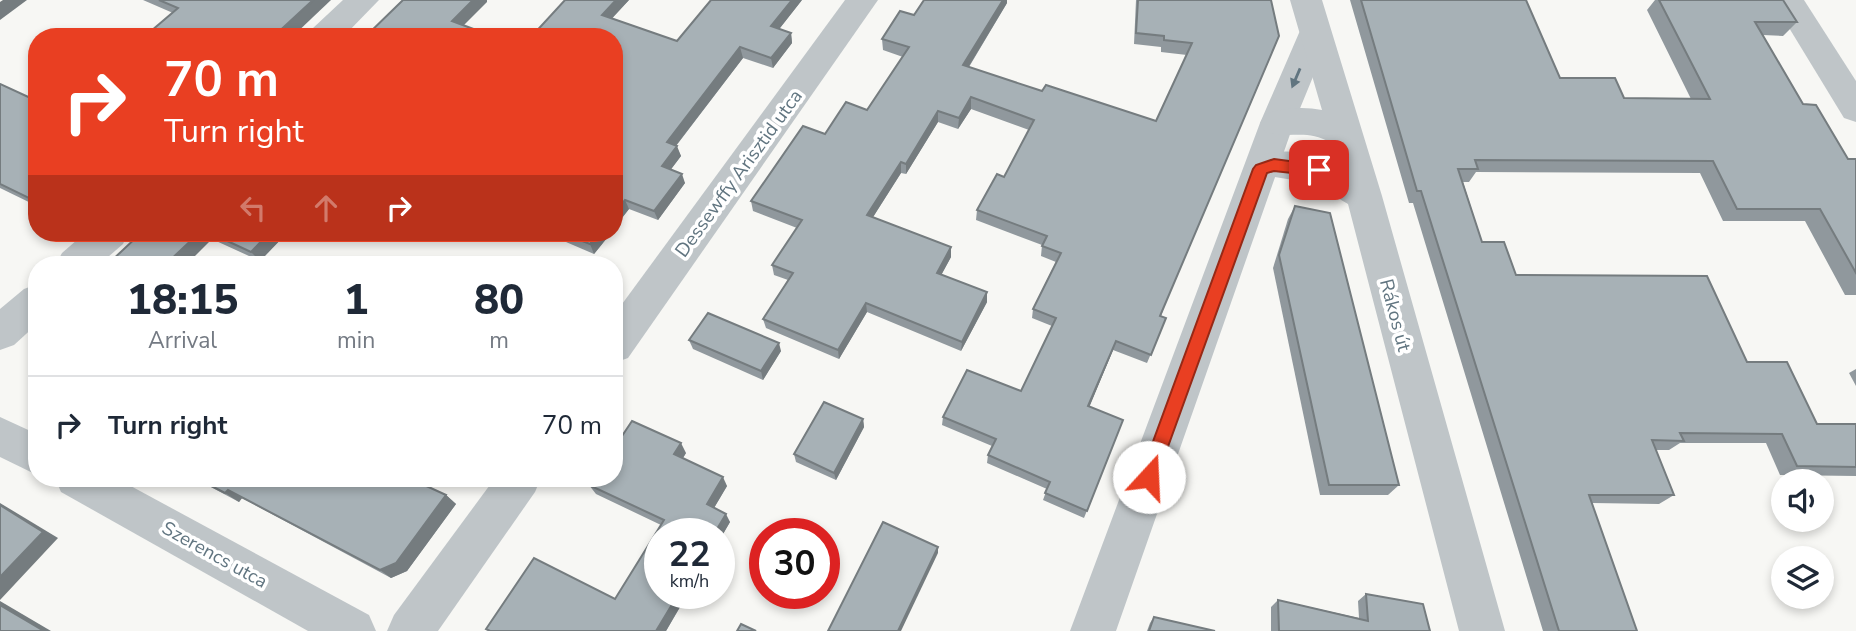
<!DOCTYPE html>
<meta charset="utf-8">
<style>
body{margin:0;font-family:"Nunito Sans",sans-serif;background:#f2f2f3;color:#1f2937;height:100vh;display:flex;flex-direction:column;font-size:26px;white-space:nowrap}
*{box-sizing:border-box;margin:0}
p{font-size:23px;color:#747a83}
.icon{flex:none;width:38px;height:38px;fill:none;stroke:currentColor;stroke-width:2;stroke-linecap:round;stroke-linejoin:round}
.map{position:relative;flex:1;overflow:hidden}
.panel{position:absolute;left:28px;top:256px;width:595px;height:231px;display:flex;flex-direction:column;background:#fff;border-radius:28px;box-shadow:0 4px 10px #0003}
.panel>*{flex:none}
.top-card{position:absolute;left:28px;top:28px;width:595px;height:214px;border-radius:28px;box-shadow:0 4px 10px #0003;background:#e93f22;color:#fff;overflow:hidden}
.tools{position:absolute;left:1771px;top:469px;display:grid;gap:14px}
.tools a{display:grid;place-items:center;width:63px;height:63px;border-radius:50%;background:#fff;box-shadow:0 4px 10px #0003;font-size:35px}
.speed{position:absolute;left:644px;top:518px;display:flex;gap:14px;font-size:35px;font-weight:700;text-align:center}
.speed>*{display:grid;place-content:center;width:91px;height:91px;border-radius:50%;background:#fff;box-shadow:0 4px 10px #0003;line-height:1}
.speed small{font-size:18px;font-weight:400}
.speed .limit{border:10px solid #d22;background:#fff;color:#111}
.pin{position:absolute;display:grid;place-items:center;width:60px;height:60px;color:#fff;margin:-30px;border-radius:14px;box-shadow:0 4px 10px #0006}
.me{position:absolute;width:77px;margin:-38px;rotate:20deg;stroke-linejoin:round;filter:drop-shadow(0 0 5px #0008)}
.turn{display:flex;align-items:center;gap:24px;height:147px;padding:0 21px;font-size:32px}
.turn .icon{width:91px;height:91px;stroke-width:2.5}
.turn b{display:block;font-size:49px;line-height:60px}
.lanes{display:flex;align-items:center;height:66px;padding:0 21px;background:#0003;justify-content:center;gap:35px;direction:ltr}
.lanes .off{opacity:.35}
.eta{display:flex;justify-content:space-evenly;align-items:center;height:119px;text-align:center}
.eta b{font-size:42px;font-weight:800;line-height:49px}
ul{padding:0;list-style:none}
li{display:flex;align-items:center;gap:21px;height:98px;padding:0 21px;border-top:2px solid #e0e1e3}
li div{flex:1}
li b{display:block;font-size:26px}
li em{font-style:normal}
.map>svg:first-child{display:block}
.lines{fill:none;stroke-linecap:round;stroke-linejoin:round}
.minor{fill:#bfc5c8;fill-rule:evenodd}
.tertiary{fill:#bfc5c8;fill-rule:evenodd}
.wall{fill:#90989d}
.shaded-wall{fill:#757c7f}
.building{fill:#a7b1b6;stroke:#757c7f;stroke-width:2}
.oneway{fill:#617580}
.route{fill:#e93f22;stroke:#972916;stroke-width:2}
.labels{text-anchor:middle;stroke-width:7;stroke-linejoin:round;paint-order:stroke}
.street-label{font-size:19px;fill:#617580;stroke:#fff}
</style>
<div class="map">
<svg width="1856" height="631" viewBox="0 0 1856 631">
<rect width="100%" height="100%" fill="#f7f7f4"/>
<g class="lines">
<g class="minor">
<polygon points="343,0 379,0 343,37 307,37 312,29"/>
<polygon points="845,0 878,0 628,358 614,363 614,315"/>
<polygon points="1772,0 1804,0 1856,81 1856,122 1844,118"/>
<polygon points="1315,22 1326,25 1331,33 1294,123 1116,631 1070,631 1260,123 1299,33 1304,25"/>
<polygon points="85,233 128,233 123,244 100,264 56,264 62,253"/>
<polygon points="37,284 37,324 14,345 0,350 0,309 24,289"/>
<polygon points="495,478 541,478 535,492 438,631 387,631 394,615"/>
</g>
<g class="tertiary">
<path d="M1290,0H1322L1382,196L1505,631H1459L1348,204L1312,183L1262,175L1256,165L1262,155C1283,148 1317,152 1337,163L1331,143C1306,128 1290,140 1265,132L1260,123L1265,114C1283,108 1303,106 1322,110Z"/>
<polygon points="0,417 37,434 37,475 0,457"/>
<polygon points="55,478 116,478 369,615 376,631 308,631 61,492"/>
</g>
</g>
<g class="wall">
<polygon points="143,0 331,0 173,13"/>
<polygon points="565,0 629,0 612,18 677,41 802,0 779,29 791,33 792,43 773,68 743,58 676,146 681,156 671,169 685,183 658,220 629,209 614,228"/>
<polygon points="1136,0 1271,0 1161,316 1166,318 1147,363 1113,350 1089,407 1123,420 1084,518 1043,500 1047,489 987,463 988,455 992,446 942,425 943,417 1021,391 1052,326 1032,318 1033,309 1056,262 1041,256 1042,245 976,220 977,210 1004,177 1029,130 971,109 958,129 938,122 906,174 901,173 873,217 951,247 951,257 941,275 987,292 987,302 961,351 867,312 839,359 766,328 763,319 788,280 774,275 772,265 797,228 753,211 751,201 825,134 867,110 903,57 883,50 882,39 914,15 1007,3 969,67 1042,91 1156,121 1187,55 1161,52 1161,47 1134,44"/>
<polygon points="1350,0 1526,0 1560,78 1624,98 1691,99 1647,10 1655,0 1783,0 1797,22 1783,36 1763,35 1803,104 1848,159 1856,159 1856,295 1845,295 1805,221 1723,221 1700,173 1476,172 1469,182 1463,182 1482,242 1516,275 1747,362 1817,424 1856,424 1856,476 1780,475 1766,443 1680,443 1669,450 1656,450 1674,495 1659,504 1592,503 1637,631 1543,631 1413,203 1409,203"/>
<polygon points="0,84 37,101 37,206 0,188"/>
<polygon points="1295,206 1399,485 1388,495 1320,495 1273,268 1288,219"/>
<polygon points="141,233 287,233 260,261 203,235 210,241"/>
<polygon points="545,233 611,233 594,254"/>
<polygon points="689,340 781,351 763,380 693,349"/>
<polygon points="1856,369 1856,386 1849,373"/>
<polygon points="863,419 864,427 836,480 796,462 794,454"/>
<polygon points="686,453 683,458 727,486 714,508 730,522 666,631 489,631 615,599 661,525 596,494 589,485"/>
<polygon points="194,478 409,478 446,495 456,504 407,571 391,578 242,498 239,502"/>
<polygon points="1366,594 1430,631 1271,631 1271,607 1278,600 1359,618 1358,601"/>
<polygon points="1154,617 1215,631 1147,631 1150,623"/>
</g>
<g class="shaded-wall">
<polygon points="3,0 27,0 0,20 0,2"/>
<polygon points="313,0 331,0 292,37 273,37"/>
<polygon points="473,0 487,0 487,2 458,31 452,21"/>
<polygon points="616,0 629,0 606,25 602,15"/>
<polygon points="792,0 802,0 773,37 771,26"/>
<polygon points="1003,0 1007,0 1007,3 963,76 963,65"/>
<polygon points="791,33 792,43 773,68 771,58"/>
<polygon points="740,47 743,58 671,152 667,142"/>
<polygon points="971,97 971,109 958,129 959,118"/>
<polygon points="938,111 938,122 906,174 906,164"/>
<polygon points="677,146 681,156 666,176 662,166"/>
<polygon points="901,162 901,173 868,225 867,215"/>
<polygon points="682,174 685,183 658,220 654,211"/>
<polygon points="625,200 629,209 614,228 614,214"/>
<polygon points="199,233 201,233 210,241 187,264 166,264"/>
<polygon points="269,233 287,233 260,261 251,252"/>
<polygon points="599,233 611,233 594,254 590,244"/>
<polygon points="951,247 951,257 937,283 937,273"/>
<polygon points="987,292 987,302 961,351 962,342"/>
<polygon points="866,303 867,312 839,359 838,350"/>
<polygon points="1116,341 1113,350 1086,415 1088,406"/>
<polygon points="779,343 781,351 763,380 761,371"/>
<polygon points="863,419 864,427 836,480 834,473"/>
<polygon points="681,443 686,453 679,464 674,454"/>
<polygon points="723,477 727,486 711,513 707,504"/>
<polygon points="228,490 242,498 239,502 225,493"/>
<polygon points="446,495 456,504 407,571 391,578 380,570"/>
<polygon points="0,503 58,538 0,600"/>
<polygon points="726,514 730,522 719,541 719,534 714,534"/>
<polygon points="938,547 938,553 901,631 898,631"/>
<polygon points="679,593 688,593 666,631 656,631"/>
<polygon points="0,601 51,631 44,631 0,605"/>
</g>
<g class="building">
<polygon points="159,0 313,0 273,37 144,37 178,8"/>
<polygon points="403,0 473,0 452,21 495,37 365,37"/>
<polygon points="565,0 616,0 602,15 677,41 711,0 792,0 771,26 791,33 771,58 740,47 667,142 677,146 662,166 682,174 654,211 625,200 614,214 614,37 531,37"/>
<polygon points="924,0 1003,0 963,65 1042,91 1046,85 1156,121 1192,43 1164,40 1164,36 1136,33 1138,0 1271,0 1279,36 1160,316 1166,318 1151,355 1116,341 1088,406 1123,420 1087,511 1045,493 1050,482 988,455 996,439 943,417 967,370 1021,391 1056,318 1033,309 1061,253 1042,246 1047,236 977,210 997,174 1004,177 1034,120 971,97 959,118 938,111 906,164 901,162 867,215 951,247 937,273 987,292 962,342 866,303 838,350 763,319 793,273 772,265 802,220 751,201 803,126 825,134 846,102 867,110 909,47 882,39 900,11 914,15"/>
<polygon points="1361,0 1526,0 1560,78 1615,78 1624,98 1710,99 1659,0 1783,0 1797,22 1755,22 1803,104 1816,105 1848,159 1856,159 1856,273 1820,209 1737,209 1713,161 1475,160 1478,169 1458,169 1482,242 1504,242 1516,275 1707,276 1747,362 1787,362 1817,424 1856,424 1856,467 1797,466 1782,434 1680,433 1684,441 1652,440 1674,495 1589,495 1637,631 1559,631 1421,191 1417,191"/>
<polygon points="0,84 37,101 37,202 0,184"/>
<polygon points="1295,206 1330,213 1399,485 1329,485 1279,255"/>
<polygon points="141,233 199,233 166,264 108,264"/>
<polygon points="210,233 269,233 251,252"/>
<polygon points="562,233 599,233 590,244"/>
<polygon points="708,313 779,343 761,371 689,340"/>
<polygon points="824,402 863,419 834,473 794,454"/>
<polygon points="632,421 681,443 674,454 723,477 707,504 726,514 714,534 660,534 660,593 679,593 656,631 490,631 486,629 534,558 615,599 664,520 589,485 594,478 614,478 614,448"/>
<polygon points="196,478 409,478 446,495 396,563 380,570 228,490 225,493"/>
<polygon points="0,505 43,532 0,577"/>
<polygon points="883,522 938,547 898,631 828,631"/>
<polygon points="1366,594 1423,604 1430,631 1279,631 1278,600 1368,621"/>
<polygon points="0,605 44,631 0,631"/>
<polygon points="1154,617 1215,631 1149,631"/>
<polygon points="741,624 756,631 737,631"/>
</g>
<defs><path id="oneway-solid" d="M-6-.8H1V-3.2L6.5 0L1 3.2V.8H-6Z" transform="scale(1.75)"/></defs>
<use class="oneway" href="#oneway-solid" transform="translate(1296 78) rotate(113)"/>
<polygon class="route" points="1274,159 1319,165 1327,170 1319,176 1274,171 1267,173 1157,477 1155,483 1149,485 1143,483 1140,477 1253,169 1256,165"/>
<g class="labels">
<g class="street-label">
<text transform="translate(738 173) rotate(-54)" y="7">Dessewffy Arisztid utca</text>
<text transform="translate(1396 315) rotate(75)" y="7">Rákos út</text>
<text transform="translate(215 554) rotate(29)" y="7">Szerencs utca</text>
</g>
</g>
</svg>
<div class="tools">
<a><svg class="icon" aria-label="sound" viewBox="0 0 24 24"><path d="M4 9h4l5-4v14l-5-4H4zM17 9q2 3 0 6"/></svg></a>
<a><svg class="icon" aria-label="layers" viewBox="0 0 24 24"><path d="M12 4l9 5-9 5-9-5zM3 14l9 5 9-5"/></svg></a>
</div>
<div class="speed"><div>22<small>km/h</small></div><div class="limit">30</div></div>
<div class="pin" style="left:1319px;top:170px;background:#d93025"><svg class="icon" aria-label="arrive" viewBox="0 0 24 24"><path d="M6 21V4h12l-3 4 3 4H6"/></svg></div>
<svg class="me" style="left:1149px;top:477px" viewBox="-20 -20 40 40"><circle r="19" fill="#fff"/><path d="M0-13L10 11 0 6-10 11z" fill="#e93f22"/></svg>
<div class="top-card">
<div class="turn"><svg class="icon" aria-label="right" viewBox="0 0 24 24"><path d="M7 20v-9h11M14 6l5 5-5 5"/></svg><div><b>70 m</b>Turn right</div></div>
<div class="lanes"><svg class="icon off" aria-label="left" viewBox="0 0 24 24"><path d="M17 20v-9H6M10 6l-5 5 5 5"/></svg><svg class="icon off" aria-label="ahead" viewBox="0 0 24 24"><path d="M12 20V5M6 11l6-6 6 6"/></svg><svg class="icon" aria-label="right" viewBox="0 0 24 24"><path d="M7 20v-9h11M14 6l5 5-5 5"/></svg></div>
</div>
<section class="panel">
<div class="eta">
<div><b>18:15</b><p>Arrival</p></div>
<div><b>1</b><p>min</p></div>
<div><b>80</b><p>m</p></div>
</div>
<ul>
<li><svg class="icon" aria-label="right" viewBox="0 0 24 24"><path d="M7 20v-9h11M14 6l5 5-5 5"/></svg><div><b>Turn right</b></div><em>70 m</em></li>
</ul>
</section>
</div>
